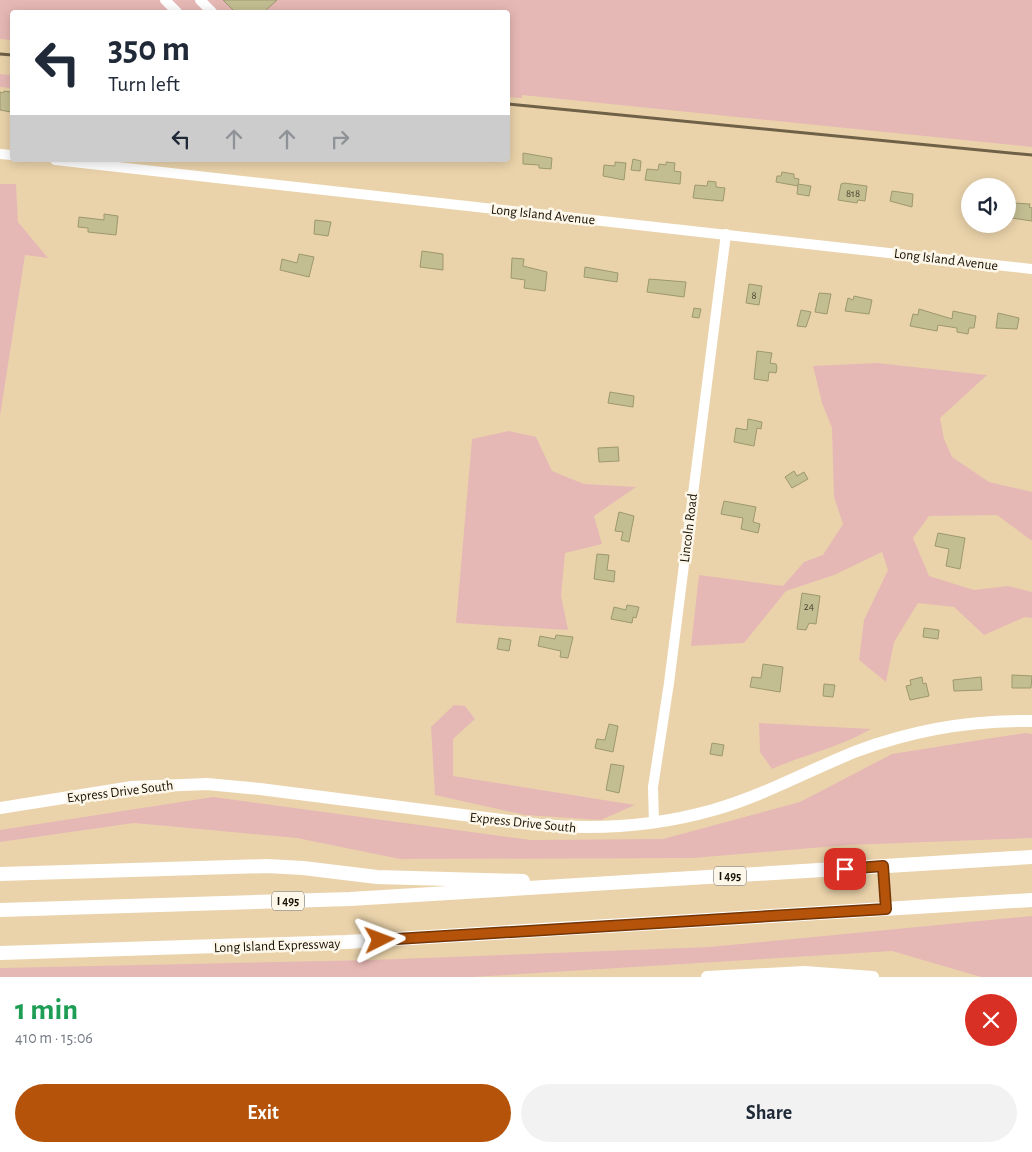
<!DOCTYPE html>
<meta charset="utf-8">
<style>
body{margin:0;font-family:"Alegreya Sans",sans-serif;background:#f2f2f3;color:#1f2937;height:100vh;display:flex;flex-direction:column;font-size:19px;white-space:nowrap}
*{box-sizing:border-box;margin:0}
p{font-size:16px;color:#747a83}
.icon{flex:none;width:28px;height:28px;fill:none;stroke:currentColor;stroke-width:2;stroke-linecap:round;stroke-linejoin:round}
.map{position:relative;height:977px;overflow:hidden}
.drawer{display:flex;flex-direction:column;background:#fff;flex:1}
.drawer>*{flex:none}
.top-card{position:absolute;left:10px;top:10px;width:500px;height:152px;border-radius:5px;box-shadow:0 2px 12px #0003;background:#fff;color:#1f2937;overflow:hidden}
.controls{position:absolute;left:961px;top:178px;display:grid;gap:10px}
.controls a{display:grid;place-items:center;width:55px;height:55px;border-radius:50%;background:#fff;box-shadow:0 2px 12px #0003;font-size:25px}
.pin{position:absolute;display:grid;place-items:center;width:42px;height:42px;color:#fff;margin:-21px;border-radius:10px;box-shadow:0 2px 8px #0006}
.me{position:absolute;width:55px;margin:-28px;rotate:87deg;stroke-linejoin:round;filter:drop-shadow(0 0 4px #0008)}
.turn{display:flex;align-items:center;gap:18px;height:105px;padding:0 15px;font-size:22px}
.turn .icon{width:65px;height:65px;stroke-width:2.5}
.turn b{display:block;font-size:35px;line-height:42px}
.lanes{display:flex;align-items:center;height:48px;padding:0 15px;background:#0003;justify-content:center;gap:25px;direction:ltr}
.lanes .off{opacity:.35}
.round{display:grid;place-items:center;flex:none;width:52px;height:52px;border-radius:26px;background:#f2f2f3}
.headline{display:flex;align-items:center;justify-content:space-between;height:85px;padding:0 15px}
h1{font-size:30px;font-weight:600;line-height:38px;color:#1e9e55}
.cta{display:flex;gap:10px;margin-top:auto;padding:10px 15px}
.cta a{flex:1;height:58px;border-radius:30px;background:#b45309;color:#fff;font-size:20px;font-weight:600;line-height:58px;text-align:center}
.cta a+a{background:#f2f2f3;color:#1f2937}
.map>svg:first-child{display:block}
.green{fill:#e6b8b5}
.building{fill:#c3be92;stroke:#9d986e}
.lines{fill:none;stroke-linecap:round;stroke-linejoin:round}
.minor{stroke:#fff;stroke-width:10}
.major{stroke:#fff;stroke-width:12}
.highway{stroke:#fff;stroke-width:14}
.rail{stroke:#6f6148;stroke-width:3}
.route-casing{stroke:#753606;stroke-width:12}
.route{stroke:#b45309;stroke-width:9}
.labels{text-anchor:middle;stroke-width:5;stroke-linejoin:round;paint-order:stroke}
.number-label{font-size:11px;fill:#443d28}
.shield{fill:#fdf7ea;stroke:#5e5749;stroke-width:1}
.shield-label{font-size:12px;font-weight:bold;fill:#1a1204}
.street-label{font-size:14px;fill:#1a1204;stroke:#fdf7ea}
</style>
<div class="map">
<svg width="1032" height="977" viewBox="0 0 1032 977">
<rect width="100%" height="100%" fill="#ead3ab"/>
<g class="green">
<polygon points="0,0 1032,0 1032,147 522,95 522,98 508,97 508,12 12,12 12,40 0,39"/>
<polygon points="0,74 12,75 12,88 0,87"/>
<polygon points="0,184 16,184 18,222 48,258 25,255 0,416"/>
<polygon points="877,363 987,375 940,418 944,439 952,457 989,482 1032,492 1032,541 997,515 929,516 913,538 929,576 974,590 1008,586 1032,592 1032,618 1025,617 984,635 954,607 918,603 894,642 886,682 859,660 864,620 888,570 882,552 834,575 786,591 744,643 691,646 699,575 783,586 804,562 823,555 843,524 834,497 832,428 822,403 813,366"/>
<polygon points="509,431 536,437 552,471 584,484 636,487 594,516 602,544 565,553 561,596 568,630 456,623 472,439"/>
<polygon points="454,705 465,706 475,719 453,739 453,776 635,805 601,820 525,815 435,795 431,727"/>
<path d="M759,723L871,729C838,748 806,754 772,769L760,752Z"/>
<polygon points="1025,733 1032,734 1032,838 848,845 693,858 400,859 297,838 134,823 0,842 0,830 213,797 531,840 663,839 800,802 892,754"/>
<polygon points="1032,916 1032,977 981,977 892,951 473,977 0,977 0,968 371,960 709,947"/>
</g>
<g class="building">
<polygon points="223,0 277,0 264,12 235,12"/>
<polygon points="4,91 12,92 11,112 0,110 0,92 3,93"/>
<polygon points="523,153 552,158 551,169 539,168 539,165 523,164"/>
<polygon points="633,159 641,161 640,171 631,170"/>
<polygon points="615,162 626,163 624,180 603,176 604,165 615,166"/>
<polygon points="666,162 675,163 674,171 681,172 680,184 645,180 647,169 658,170 659,164 666,165"/>
<polygon points="782,172 794,174 794,178 799,179 798,186 776,182 777,176 781,176"/>
<polygon points="708,181 716,182 716,187 725,188 723,201 693,198 695,185 707,186"/>
<polygon points="844,183 867,186 865,201 858,200 857,203 838,200 841,184"/>
<polygon points="798,184 811,186 809,196 797,194"/>
<polygon points="892,191 913,194 912,207 890,201"/>
<polygon points="1014,203 1030,204 1029,207 1032,208 1032,221 1012,218"/>
<polygon points="104,214 118,216 116,235 88,232 88,228 78,227 79,217 104,220"/>
<polygon points="315,220 331,222 328,236 314,234"/>
<polygon points="422,251 443,254 443,270 420,267"/>
<polygon points="299,254 314,257 309,277 280,270 282,259 297,263"/>
<polygon points="512,258 524,259 523,266 547,272 545,291 524,288 525,280 511,278"/>
<polygon points="585,267 618,273 617,282 584,277"/>
<polygon points="649,279 686,282 684,297 647,292"/>
<polygon points="749,284 762,286 759,305 746,303"/>
<polygon points="819,293 831,294 827,314 815,312"/>
<polygon points="854,296 872,300 869,314 845,311 848,298 853,300"/>
<polygon points="694,308 701,309 699,318 692,317"/>
<polygon points="919,309 952,319 953,311 976,316 974,328 969,328 968,334 957,332 957,328 938,325 937,331 910,326 913,314 918,315"/>
<polygon points="801,310 811,312 806,327 797,326"/>
<polygon points="998,313 1019,318 1017,329 996,328"/>
<polygon points="757,351 772,353 770,363 776,364 777,367 776,373 769,372 768,381 754,379"/>
<polygon points="610,392 634,396 633,407 608,403"/>
<polygon points="748,419 762,422 761,429 757,428 754,446 734,442 736,428 747,430"/>
<polygon points="618,447 619,461 599,462 598,448"/>
<polygon points="794,471 797,476 804,472 808,479 792,488 785,477"/>
<polygon points="724,501 756,507 753,522 760,524 758,533 741,529 743,518 721,514"/>
<polygon points="619,512 634,516 629,542 621,540 623,532 615,531"/>
<polygon points="938,533 965,538 960,569 946,566 949,549 935,546"/>
<polygon points="597,554 609,555 607,570 615,571 614,582 594,579"/>
<polygon points="802,593 820,596 816,624 809,623 806,630 797,629"/>
<polygon points="627,605 639,607 636,618 633,617 632,623 611,619 614,607 626,610"/>
<polygon points="924,628 939,630 938,639 923,637"/>
<polygon points="556,635 573,637 568,658 560,657 561,651 538,646 540,636 555,639"/>
<polygon points="499,638 511,640 509,651 497,649"/>
<polygon points="763,664 783,667 780,692 750,687 752,677 761,678"/>
<polygon points="1012,675 1032,676 1031,688 1012,688"/>
<polygon points="922,677 923,684 926,683 929,696 910,700 906,686 911,685 910,680"/>
<polygon points="981,677 982,690 954,691 953,680"/>
<polygon points="824,684 835,685 833,697 823,696"/>
<polygon points="609,724 618,726 613,752 595,748 597,739 605,740"/>
<polygon points="712,743 724,745 722,756 710,754"/>
<polygon points="611,764 624,766 619,793 606,790"/>
</g>
<g class="lines">
<g class="minor">
<polyline points="165,0 177,12"/>
<polyline points="200,0 212,12"/>
<polyline points="0,154 12,155"/>
<polyline points="55,160 1032,269"/>
<polyline points="654,823 653,787 669,683 726,234"/>
<polyline points="883,866 886,909"/>
</g>
<g class="major">
<path d="M0,808L132,787L207,784L260,789L541,825C599,830 657,826 713,810C763,796 809,770 857,751C913,730 972,720 1032,721"/>
<polyline points="707,977 804,972 873,977"/>
</g>
<g class="highway">
<polyline points="0,874 267,866 303,868 377,877 523,881"/>
<polyline points="0,910 350,899 1032,857"/>
<polyline points="0,953 346,942 1032,900"/>
</g>
<g class="rail">
<polyline points="0,54 12,55"/>
<polyline points="508,104 1032,155"/>
</g>
</g>
<g class="lines">
<defs>
<polyline id="route" points="380,940 886,909 883,866 845,869"/>
</defs>
<use href="#route" class="route-casing"/>
<use href="#route" class="route"/>
</g>
<g class="labels">
<g class="number-label">
<text x="853" y="197">818</text>
<text x="754" y="299">8</text>
<text x="809" y="610">24</text>
</g>
<g class="shield">
<rect x="714" y="866.5" width="32" height="19" rx="4"/>
<rect x="272" y="891.5" width="32" height="19" rx="4"/>
</g>
<g class="shield-label">
<text x="730" y="880">I 495</text>
<text x="288" y="905">I 495</text>
</g>
<g class="street-label">
<text transform="translate(543 214) rotate(6)" y="5">Long Island Avenue</text>
<text transform="translate(946 259) rotate(7)" y="5">Long Island Avenue</text>
<text transform="translate(688 528) rotate(-83)" y="5">Lincoln Road</text>
<text transform="translate(120 791) rotate(-7)" y="5">Express Drive South</text>
<text transform="translate(523 822) rotate(6)" y="5">Express Drive South</text>
<text transform="translate(277 945) rotate(-2)" y="5">Long Island Expressway</text>
</g>
</g>
</svg>
<div class="controls">
<a><svg class="icon" aria-label="sound" viewBox="0 0 24 24"><path d="M4 9h4l5-4v14l-5-4H4zM17 9q2 3 0 6"/></svg></a>
</div>
<div class="pin" style="left:845px;top:869px;background:#d93025"><svg class="icon" aria-label="arrive" viewBox="0 0 24 24"><path d="M6 21V4h12l-3 4 3 4H6"/></svg></div>
<svg class="me" style="left:380px;top:940px" viewBox="-20 -20 40 40"><path d="M0-17L14 15 0 8-14 15z" fill="#b45309" stroke="#fff" stroke-width="4"/></svg>
<div class="top-card">
<div class="turn"><svg class="icon" aria-label="left" viewBox="0 0 24 24"><path d="M17 20v-9H6M10 6l-5 5 5 5"/></svg><div><b>350 m</b>Turn left</div></div>
<div class="lanes"><svg class="icon" aria-label="left" viewBox="0 0 24 24"><path d="M17 20v-9H6M10 6l-5 5 5 5"/></svg><svg class="icon off" aria-label="ahead" viewBox="0 0 24 24"><path d="M12 20V5M6 11l6-6 6 6"/></svg><svg class="icon off" aria-label="ahead" viewBox="0 0 24 24"><path d="M12 20V5M6 11l6-6 6 6"/></svg><svg class="icon off" aria-label="right" viewBox="0 0 24 24"><path d="M7 20v-9h11M14 6l5 5-5 5"/></svg></div>
</div>
</div>
<section class="drawer">
<div class="headline"><div><h1>1 min</h1><p>410 m · 15:06</p></div><a class="round" style="background:#d93025;color:#fff"><svg class="icon" aria-label="close" viewBox="0 0 24 24"><path d="M6 6l12 12M18 6L6 18"/></svg></a></div>
<div class="cta"><a>Exit</a><a>Share</a></div>
</section>
